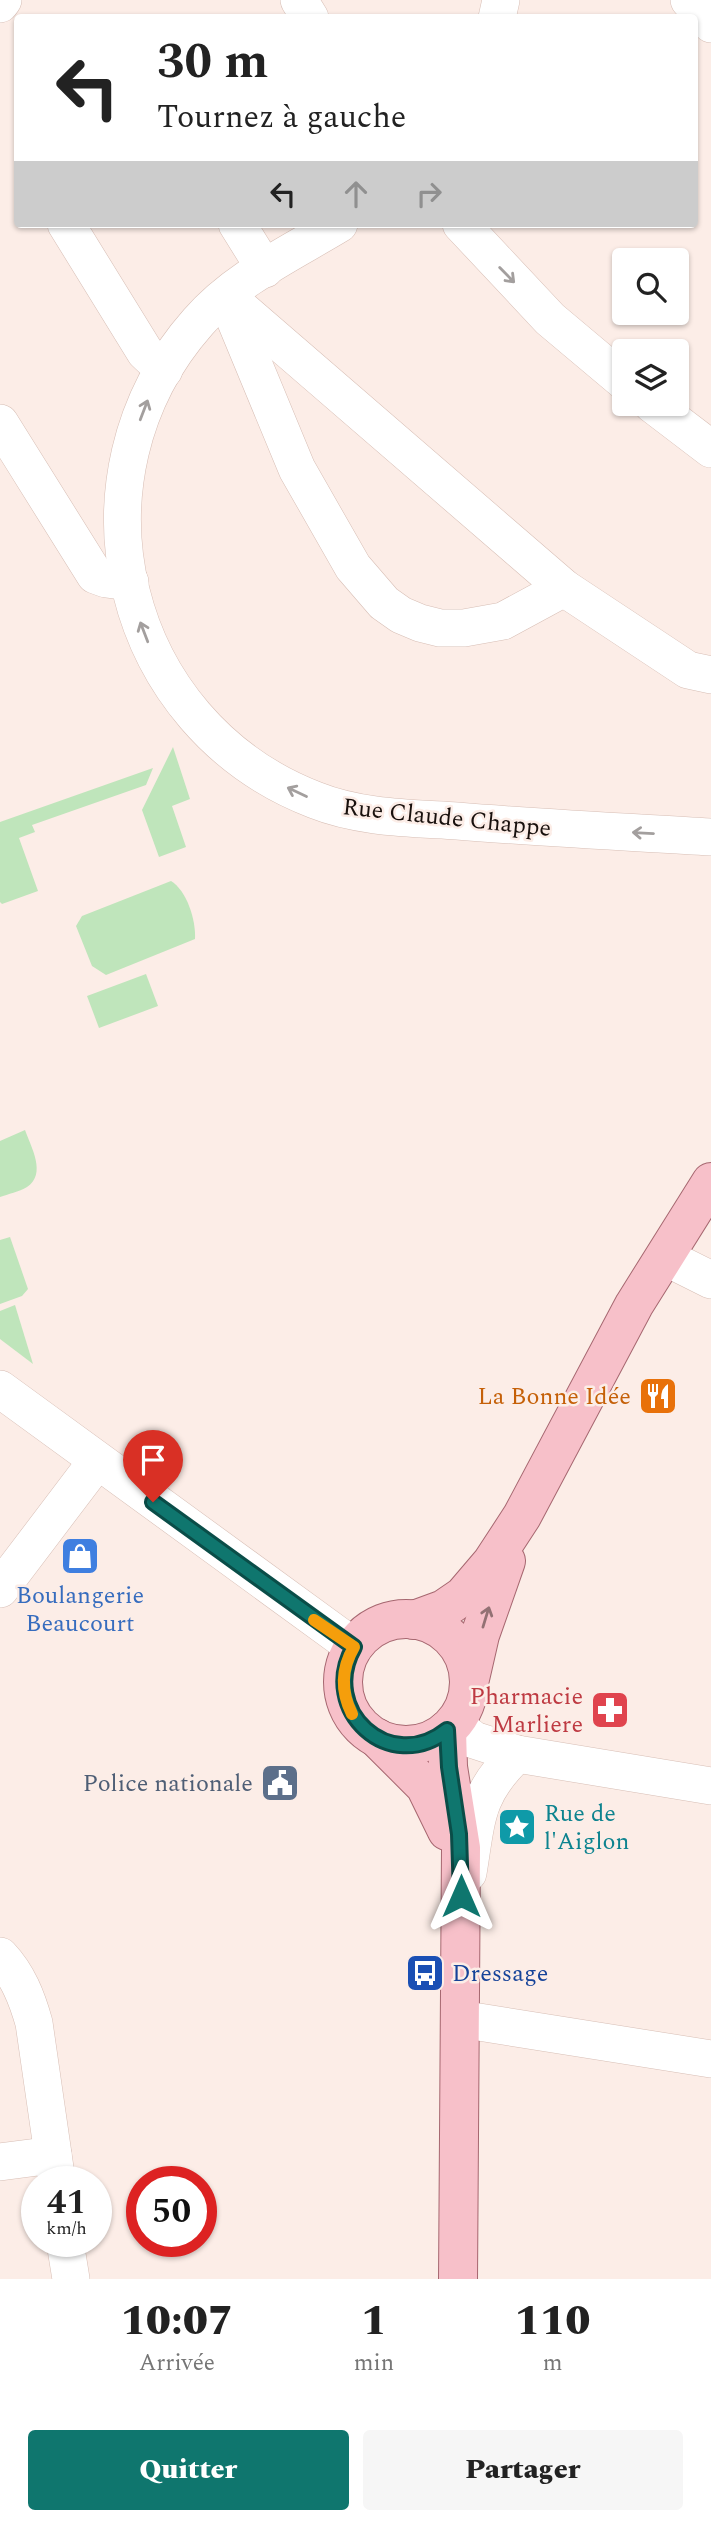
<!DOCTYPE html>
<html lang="fr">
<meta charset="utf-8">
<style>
body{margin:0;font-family:Spectral,serif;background:#f6f6f6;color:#222;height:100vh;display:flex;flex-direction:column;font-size:26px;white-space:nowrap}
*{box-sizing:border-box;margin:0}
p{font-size:23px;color:#767676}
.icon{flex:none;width:38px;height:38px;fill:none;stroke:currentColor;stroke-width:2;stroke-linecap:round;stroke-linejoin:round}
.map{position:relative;height:2279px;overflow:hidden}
.side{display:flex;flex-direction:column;background:#fff;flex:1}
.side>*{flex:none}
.hud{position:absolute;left:14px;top:14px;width:684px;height:214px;border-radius:7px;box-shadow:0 2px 5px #0004;background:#fff;color:#222;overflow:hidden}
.buttons{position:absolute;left:612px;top:248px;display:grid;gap:14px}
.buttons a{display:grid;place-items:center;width:77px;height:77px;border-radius:7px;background:#fff;box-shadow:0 2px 5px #0004;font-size:35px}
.speed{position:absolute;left:21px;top:2166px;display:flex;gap:14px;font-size:35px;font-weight:700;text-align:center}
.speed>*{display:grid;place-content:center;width:91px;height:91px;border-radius:50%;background:#fff;box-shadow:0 2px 5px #0004;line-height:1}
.speed small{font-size:18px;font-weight:400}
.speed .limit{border:10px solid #d22;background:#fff;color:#111}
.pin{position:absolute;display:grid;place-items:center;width:60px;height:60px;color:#fff;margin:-72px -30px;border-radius:50% 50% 50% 0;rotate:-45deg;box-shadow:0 0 7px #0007}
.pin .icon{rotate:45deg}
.me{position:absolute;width:77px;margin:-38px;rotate:0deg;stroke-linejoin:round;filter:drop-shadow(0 0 5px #0008)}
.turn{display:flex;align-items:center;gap:24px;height:147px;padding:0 28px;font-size:32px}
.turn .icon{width:91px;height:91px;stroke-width:2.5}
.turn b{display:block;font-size:49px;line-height:60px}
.lanes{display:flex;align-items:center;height:66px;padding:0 28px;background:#0003;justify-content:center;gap:35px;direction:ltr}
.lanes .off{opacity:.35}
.eta{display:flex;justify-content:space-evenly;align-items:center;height:119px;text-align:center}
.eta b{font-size:42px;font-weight:800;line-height:49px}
.cta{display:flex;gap:14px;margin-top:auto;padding:14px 28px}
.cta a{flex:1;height:80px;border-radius:7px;background:#0f766e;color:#fff;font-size:28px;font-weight:800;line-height:80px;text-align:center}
.cta a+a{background:#f6f6f6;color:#222}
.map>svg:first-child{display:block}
.green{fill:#bfe5bb}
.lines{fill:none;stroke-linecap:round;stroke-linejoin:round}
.minor-casing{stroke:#d7beb5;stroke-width:38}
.major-casing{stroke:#a66770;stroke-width:40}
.minor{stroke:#fff;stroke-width:37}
.major{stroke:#f7c0c9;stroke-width:38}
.oneway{stroke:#a39f9e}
.oneway2{stroke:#937174}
.route-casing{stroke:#0a4d48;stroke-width:18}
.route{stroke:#0f766e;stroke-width:12}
.slow{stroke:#f59e0b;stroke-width:12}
.labels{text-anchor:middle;stroke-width:5;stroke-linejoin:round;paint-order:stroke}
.street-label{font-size:24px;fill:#18100d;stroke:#fcede7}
.food-label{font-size:24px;fill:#c56008;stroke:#fcede7;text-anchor:end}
.shop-label{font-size:24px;fill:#366cbe;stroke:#fcede7}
.health-label{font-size:24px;fill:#be3a42;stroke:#fcede7;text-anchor:end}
.service-label{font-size:24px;fill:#4e5e75;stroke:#fcede7;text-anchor:end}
.culture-label{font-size:24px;fill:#0d838f;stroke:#fcede7;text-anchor:start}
.transit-label{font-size:24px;fill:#164399;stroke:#fcede7;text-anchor:start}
</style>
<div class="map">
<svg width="711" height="2279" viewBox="0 0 711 2279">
<rect width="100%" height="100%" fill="#fcede7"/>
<g class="green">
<polygon points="173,747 190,799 172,806 186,847 159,857 142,810"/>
<polygon points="153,768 146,785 32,825 35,832 19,838 38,891 2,904 0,902 0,822"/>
<path d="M171,881C187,891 196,920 195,939L106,975L92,966L76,926L82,916Z"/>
<polygon points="146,974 158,1006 99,1028 87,996"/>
<path d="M25,1130C31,1147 47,1174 27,1187C19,1192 8,1194 0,1197V1141Z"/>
<polygon points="10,1237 28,1289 22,1296 0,1304 0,1240"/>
<polygon points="15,1305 33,1364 0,1339 0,1311"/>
</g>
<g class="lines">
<defs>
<g id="minor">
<polyline points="299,0 310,18"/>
<polyline points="689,0 711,24"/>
<polyline points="0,4 3,0"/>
<polyline points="497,18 501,0"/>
<polyline points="66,224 145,352 164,370"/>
<polyline points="237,224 265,269"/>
<path d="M339,224C291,253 235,279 198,322C59,479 120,725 315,800C360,818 410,818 457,821C542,828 626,832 711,837"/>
<polyline points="461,224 550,319 625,382"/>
<polyline points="226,296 564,588 688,670 711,675"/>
<polyline points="227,300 297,469 353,567 384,603 401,615 420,623 440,628 464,628 503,621 564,588"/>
<polyline points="652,404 711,449"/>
<polyline points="0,423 95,575 106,579 130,582"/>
<polyline points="665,1257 711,1280"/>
<polyline points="0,1389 354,1647"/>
<polyline points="0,1589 97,1461"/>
<polyline points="453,1724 474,1740 517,1754 711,1786"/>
<path d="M468,1873C477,1819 475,1794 517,1754"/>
<path d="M0,1956C18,1975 27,1998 34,2023L57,2182"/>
<polyline points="460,2019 711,2059"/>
<polyline points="0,2162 53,2155"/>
<polyline points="65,2242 71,2279"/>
</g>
<g id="major">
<circle cx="406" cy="1682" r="63"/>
<polyline points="414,1620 444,1609 463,1596 492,1562 522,1516 634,1305 711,1182"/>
<polyline points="469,1683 480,1635 506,1561"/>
<polyline points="447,1730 448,1767 461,1848 458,2279"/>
<polyline points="377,1738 425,1786 447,1831"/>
</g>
</defs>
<use href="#minor" class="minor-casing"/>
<use href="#major" class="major-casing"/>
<use href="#minor" class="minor"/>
<use href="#major" class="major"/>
</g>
<defs><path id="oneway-shaft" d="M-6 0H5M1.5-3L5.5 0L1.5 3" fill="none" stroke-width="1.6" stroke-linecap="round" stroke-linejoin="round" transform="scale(1.75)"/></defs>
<g class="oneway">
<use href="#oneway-shaft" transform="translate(507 275) rotate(46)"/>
<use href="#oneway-shaft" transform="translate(144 410) rotate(-69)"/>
<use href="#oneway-shaft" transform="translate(144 632) rotate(-111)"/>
<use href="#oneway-shaft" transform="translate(297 792) rotate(-155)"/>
<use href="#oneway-shaft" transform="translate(643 833) rotate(-177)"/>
</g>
<use class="oneway2" href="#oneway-shaft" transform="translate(486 1617) rotate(-73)"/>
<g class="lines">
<defs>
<path id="route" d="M153,1502L354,1647C318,1710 390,1776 447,1730L449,1767L459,1834L461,1896"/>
</defs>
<use href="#route" class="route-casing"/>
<use href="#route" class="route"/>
<path class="slow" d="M314,1620L354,1647C341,1669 341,1692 352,1714"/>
</g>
<defs>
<symbol id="restaurant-square" viewBox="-11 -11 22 22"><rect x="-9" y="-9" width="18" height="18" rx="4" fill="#e8710a" stroke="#fcede7"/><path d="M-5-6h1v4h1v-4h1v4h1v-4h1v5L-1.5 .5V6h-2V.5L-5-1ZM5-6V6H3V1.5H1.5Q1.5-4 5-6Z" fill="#fff"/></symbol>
<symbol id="shop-square" viewBox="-11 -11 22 22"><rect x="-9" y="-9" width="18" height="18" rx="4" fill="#3f7fe0" stroke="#fcede7"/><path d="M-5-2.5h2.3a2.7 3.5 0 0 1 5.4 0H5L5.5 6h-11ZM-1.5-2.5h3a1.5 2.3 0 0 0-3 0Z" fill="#fff"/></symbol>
<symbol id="pharmacy-square" viewBox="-11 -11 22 22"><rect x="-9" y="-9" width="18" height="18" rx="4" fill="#e0444e" stroke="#fcede7"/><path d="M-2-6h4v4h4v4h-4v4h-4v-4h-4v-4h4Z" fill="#fff"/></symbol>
<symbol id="civic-square" viewBox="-11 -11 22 22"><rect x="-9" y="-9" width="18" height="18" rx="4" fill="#5c6f8a" stroke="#fcede7"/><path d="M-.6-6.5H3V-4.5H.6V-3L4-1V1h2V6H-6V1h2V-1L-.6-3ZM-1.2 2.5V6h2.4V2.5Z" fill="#fff"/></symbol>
<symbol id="sight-square" viewBox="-11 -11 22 22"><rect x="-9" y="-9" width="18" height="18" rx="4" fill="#0f9aa8" stroke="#fcede7"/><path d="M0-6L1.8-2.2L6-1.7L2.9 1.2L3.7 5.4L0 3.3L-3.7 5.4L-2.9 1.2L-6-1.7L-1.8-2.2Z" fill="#fff"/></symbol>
<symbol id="bus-square" viewBox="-11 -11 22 22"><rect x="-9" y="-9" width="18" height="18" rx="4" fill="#1a4fb4" stroke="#fcede7"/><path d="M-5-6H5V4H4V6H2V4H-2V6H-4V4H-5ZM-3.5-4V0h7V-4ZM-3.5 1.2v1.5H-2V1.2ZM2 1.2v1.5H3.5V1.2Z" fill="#fff"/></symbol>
</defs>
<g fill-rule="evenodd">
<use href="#restaurant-square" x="636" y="1374" width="44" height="44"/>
<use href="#shop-square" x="58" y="1534" width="44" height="44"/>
<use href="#pharmacy-square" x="588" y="1688" width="44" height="44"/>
<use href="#civic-square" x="258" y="1761" width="44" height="44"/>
<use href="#sight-square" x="495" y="1805" width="44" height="44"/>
<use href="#bus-square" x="403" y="1951" width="44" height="44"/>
</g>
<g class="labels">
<g class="street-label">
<text transform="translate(447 817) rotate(6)" y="8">Rue Claude Chappe</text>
</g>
<g class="food-label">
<text x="631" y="1404">La Bonne Idée</text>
</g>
<g class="shop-label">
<text x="80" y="1603">Boulangerie<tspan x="80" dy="28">Beaucourt</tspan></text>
</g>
<g class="health-label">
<text x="583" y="1704">Pharmacie<tspan x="583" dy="28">Marliere</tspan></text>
</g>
<g class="service-label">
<text x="253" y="1791">Police nationale</text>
</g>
<g class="culture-label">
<text x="544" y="1821">Rue de<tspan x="544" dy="28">l'Aiglon</tspan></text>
</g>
<g class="transit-label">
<text x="452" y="1981">Dressage</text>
</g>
</g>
</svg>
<div class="buttons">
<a><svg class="icon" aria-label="search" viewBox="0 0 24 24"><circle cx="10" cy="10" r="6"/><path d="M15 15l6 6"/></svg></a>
<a><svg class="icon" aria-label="layers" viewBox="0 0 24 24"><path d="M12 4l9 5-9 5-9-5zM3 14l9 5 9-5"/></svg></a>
</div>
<div class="speed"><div>41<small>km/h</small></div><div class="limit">50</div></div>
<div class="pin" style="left:153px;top:1502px;background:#d93025"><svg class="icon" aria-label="arrive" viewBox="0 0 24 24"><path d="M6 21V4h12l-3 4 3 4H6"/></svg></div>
<svg class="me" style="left:461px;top:1896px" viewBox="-20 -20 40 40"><path d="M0-17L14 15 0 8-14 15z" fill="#0f766e" stroke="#fff" stroke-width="4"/></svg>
<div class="hud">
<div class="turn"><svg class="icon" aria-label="left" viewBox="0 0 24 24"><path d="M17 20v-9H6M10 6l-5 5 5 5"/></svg><div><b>30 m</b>Tournez à gauche</div></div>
<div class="lanes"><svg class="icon" aria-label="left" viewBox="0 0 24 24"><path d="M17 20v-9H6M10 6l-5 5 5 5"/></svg><svg class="icon off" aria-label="ahead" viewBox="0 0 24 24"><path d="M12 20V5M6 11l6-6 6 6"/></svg><svg class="icon off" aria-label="right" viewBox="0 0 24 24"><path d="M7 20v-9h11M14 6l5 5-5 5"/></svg></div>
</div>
</div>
<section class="side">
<div class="eta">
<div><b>10:07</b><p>Arrivée</p></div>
<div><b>1</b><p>min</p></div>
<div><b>110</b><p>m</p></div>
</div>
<div class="cta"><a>Quitter</a><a>Partager</a></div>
</section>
